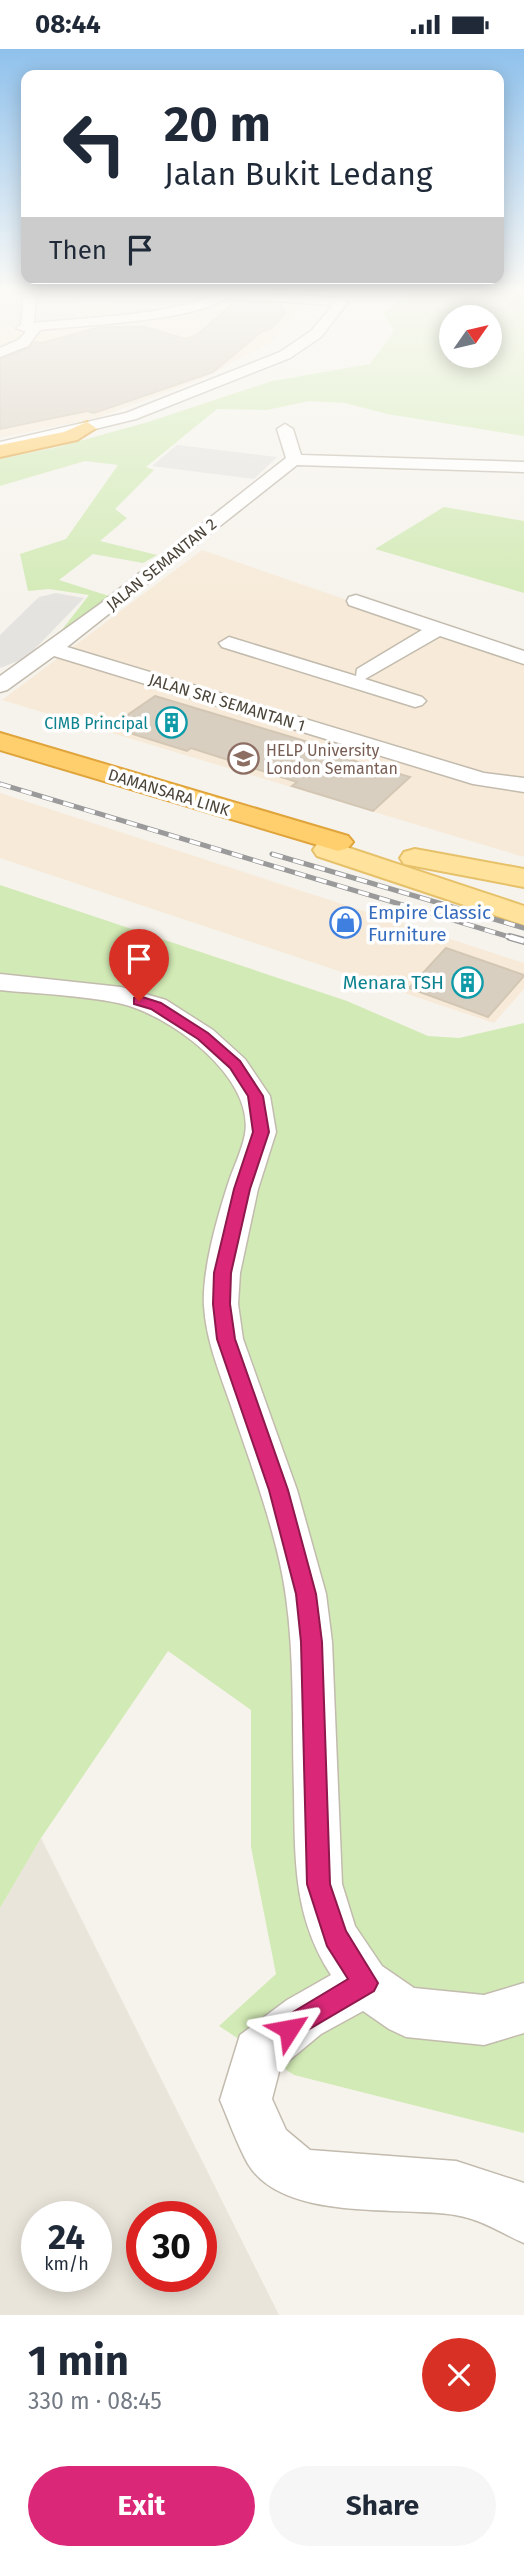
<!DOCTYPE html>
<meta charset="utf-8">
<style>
body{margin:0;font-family:"Fira Sans",sans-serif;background:#f6f6f7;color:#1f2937;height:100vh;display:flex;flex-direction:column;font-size:26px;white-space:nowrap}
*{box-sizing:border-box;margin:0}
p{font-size:23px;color:#747a83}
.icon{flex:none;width:38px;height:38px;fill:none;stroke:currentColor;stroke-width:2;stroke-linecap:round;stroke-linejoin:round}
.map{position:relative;height:2266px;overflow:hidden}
.drawer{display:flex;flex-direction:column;background:#fff;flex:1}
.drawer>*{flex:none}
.top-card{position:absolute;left:21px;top:21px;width:483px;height:214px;border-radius:14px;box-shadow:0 4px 18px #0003;background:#fff;color:#1f2937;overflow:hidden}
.needle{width:46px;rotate:56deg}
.tools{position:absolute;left:439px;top:256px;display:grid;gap:14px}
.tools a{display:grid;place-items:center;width:63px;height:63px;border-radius:50%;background:#fff;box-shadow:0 4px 18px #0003;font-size:35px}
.speed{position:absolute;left:21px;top:2152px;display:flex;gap:14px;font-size:35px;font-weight:700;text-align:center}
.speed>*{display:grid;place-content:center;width:91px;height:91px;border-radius:50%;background:#fff;box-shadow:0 4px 18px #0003;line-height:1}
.speed small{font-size:18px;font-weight:400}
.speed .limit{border:10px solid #d22;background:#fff;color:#111}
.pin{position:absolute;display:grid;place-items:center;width:60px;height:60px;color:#fff;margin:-72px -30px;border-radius:50% 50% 50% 0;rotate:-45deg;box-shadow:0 0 7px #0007}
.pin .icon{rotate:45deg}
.me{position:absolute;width:77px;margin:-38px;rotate:56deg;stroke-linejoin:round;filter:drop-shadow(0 0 5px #0008)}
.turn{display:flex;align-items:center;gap:24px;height:147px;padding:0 28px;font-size:32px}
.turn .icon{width:91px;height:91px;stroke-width:2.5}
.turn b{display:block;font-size:49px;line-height:60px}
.then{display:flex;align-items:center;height:66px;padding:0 28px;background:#0003;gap:14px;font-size:26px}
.round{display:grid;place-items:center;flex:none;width:74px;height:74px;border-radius:37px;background:#f6f6f7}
.headline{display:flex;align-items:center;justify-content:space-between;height:119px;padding:0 28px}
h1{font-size:42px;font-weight:700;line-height:52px}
.button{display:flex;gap:14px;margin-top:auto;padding:14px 28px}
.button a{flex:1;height:80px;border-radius:42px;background:#db2777;color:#fff;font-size:28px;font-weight:700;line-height:80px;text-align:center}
.button a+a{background:#f6f6f7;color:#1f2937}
.status{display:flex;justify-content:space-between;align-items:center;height:49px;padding:0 35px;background:#fff;direction:ltr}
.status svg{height:19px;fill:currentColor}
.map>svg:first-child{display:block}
.residential{fill:#eae5da;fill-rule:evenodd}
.commercial{fill:#f7ead8}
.green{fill:#d2eab5;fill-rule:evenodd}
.parking{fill:#e5e3e0}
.building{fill:#d8cfc1;stroke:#d3c7b4;stroke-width:2}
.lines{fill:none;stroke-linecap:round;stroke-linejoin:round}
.minor-casing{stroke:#c2bbae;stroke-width:3}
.major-casing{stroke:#e6c16a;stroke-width:4}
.highway-casing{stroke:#e0a43c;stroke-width:4}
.minor{fill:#fff;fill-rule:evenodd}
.major{fill:#ffe39c;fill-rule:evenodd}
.highway{fill:#ffcf6e;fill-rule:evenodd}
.rail-far1-casing{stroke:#9a9a9a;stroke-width:5}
.rail-casing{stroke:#9a9a9a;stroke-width:8}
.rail-far1{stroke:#fff;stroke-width:3.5;stroke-dasharray:11;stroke-linecap:butt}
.rail{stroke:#fff;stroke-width:5;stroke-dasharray:15;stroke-linecap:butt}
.route{fill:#db2777;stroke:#8e194d;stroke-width:2}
.labels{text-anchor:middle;stroke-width:7;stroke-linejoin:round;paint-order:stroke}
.far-street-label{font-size:16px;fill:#4b4439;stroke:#fff}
.far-culture-label{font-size:16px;fill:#0d838f;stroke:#fff;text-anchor:end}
.far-education-label{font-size:16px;fill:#785e54;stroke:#fff;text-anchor:start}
.shop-label{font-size:19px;fill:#366cbe;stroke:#fff;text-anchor:start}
.culture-label{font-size:19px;fill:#0d838f;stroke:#fff;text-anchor:end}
</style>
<div class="status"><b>08:44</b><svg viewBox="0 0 49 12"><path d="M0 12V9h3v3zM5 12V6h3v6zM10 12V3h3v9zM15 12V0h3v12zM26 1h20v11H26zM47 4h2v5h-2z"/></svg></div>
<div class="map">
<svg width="524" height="2266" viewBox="0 0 524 2266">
<rect width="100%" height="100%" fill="#f6f3ec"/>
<g class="residential">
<polygon points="0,242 170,242 78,249 80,269 7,277 0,277"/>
<path d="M41,1789L279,2266H0V1859ZM37,2168H96V2228H37ZM142,2168H201V2228H142Z"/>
</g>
<g class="commercial">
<polygon points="170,242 318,242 269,295 201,330 100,368 0,389 0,277 80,269 77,249"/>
<polygon points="202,501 524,612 524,808 2,651"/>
<polygon points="0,744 524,914 524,940 494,974 0,809"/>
</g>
<g class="green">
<path d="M413,242H524V387L387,365L345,354L309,352L267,361L217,360L146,418L154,421L115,460L127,469L100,492L157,506L143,514L93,505L59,531L109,547L67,581L61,582L89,546L49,540L28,542L20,505L66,490L118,416L85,412L0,437V410L58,398L148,373L272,332L370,315L394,282L383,264ZM452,268H490V306H452Z"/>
<polygon points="444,458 524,472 524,544 375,500"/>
<polygon points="0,836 347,952 428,987 459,989 524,974 524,2084 294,2026 219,1977 276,1925 251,1798 251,1661 168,1602 41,1789 0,1859"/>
</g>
<g class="parking">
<polygon points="199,242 193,250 172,258 114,265 110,247"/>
<polygon points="76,252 78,269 45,272 43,258"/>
<polygon points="177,396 277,408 254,430 152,417"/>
<polygon points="56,544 84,549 26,609 0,619 0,586 39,548"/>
</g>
<g class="building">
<polygon points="236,252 281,255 285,265 270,280 261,283 213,323 94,364 87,362 0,380 0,310 29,299 34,293 42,294 100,278 145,278 186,290 197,286"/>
<polygon points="155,647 318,696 313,700 410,728 373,762 292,737 297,733 191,699 187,702 110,678"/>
<polygon points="446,899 524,926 524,927 488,968 409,939"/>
</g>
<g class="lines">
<defs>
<g id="minor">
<path d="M24,242H36L34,274C76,269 188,266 219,242L342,249L348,253L321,288L290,309L136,370L0,403V393L126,364L280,303L311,282L333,256L226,249C196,272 82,276 40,281L28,297L0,308V299L18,291L26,283L16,279L21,276Z"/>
<polygon points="285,375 293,380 301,406 524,413 524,423 297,416 67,598 484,724 524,729 524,743 473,735 54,607 7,641 0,643 0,627 100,555 286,409 277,380"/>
<polygon points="356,546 524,602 524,615 440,587 365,630 422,648 426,652 422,656 415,658 222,598 219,594 229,588 356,627 357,620 422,581 349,556 347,552 349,548"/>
<path d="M0,925L121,938L166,951L213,981L245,1010L270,1047L276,1083L258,1140L240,1224L238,1255L243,1290L297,1441L326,1545L332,1593L342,1835L355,1877L382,1917L414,1939L484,1946L524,1934V1984L484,1996L406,1988L389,1980L363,1962L321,1985L280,2019L272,2050L286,2081L310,2101L456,2112L524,2134V2194C501,2184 481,2170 455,2166C397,2157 283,2173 248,2115C237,2095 229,2072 220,2051L240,1986L287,1951L331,1926C293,1868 295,1810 294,1743C292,1679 295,1612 286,1548C278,1487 250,1413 230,1354C219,1322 206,1291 204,1257C202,1222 217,1169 228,1135C233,1119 242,1102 245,1085C255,1027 167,964 118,954C80,946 39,945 0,941Z"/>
</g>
<g id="major">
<polygon points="328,792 524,857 524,876 317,807 313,801 317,795"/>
<polygon points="415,800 524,820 524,838 404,815 400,809 404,803"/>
</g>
<g id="highway">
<polygon points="87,373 96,379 77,391 0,408 0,396 64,383"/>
<polygon points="0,684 348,787 353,793 348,799 338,802 328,799 0,701"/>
</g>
</defs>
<use href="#minor" class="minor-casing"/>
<use href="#major" class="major-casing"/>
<use href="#highway" class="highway-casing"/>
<use href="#minor" class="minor"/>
<use href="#major" class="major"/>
<use href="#highway" class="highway"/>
<defs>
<g id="rail-far1">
<polyline points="0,735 516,890"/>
<polyline points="272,805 524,879"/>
</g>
<polyline id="rail" points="510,888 524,892"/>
</defs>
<use href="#rail-far1" class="rail-far1-casing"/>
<use href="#rail" class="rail-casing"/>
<use href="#rail-far1" class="rail-far1"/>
<use href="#rail" class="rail"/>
</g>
<linearGradient id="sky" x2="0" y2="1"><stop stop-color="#8fc1ec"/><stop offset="0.43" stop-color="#fbfaf6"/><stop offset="1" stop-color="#fbfaf6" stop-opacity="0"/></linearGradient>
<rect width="524" height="560" fill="url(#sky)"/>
<polygon class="route" points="139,947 161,954 208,984 240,1012 263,1047 269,1083 250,1140 231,1224 230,1255 235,1290 288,1441 316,1545 322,1593 330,1835 346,1882 378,1934 374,1942 289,1992 280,1988 276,1980 280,1971 348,1930 327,1897 307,1835 301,1593 296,1545 269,1441 217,1290 213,1255 214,1224 234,1140 253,1083 248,1047 230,1019 198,990 151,960 134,955 134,949"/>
<defs>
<symbol id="building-ring" viewBox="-11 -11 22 22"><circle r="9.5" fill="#fff" stroke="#0f9aa8" stroke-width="1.5"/><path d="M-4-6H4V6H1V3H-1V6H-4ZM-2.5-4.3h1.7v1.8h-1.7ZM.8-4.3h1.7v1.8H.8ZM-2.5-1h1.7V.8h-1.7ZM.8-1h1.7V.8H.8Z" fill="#0f9aa8"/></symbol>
<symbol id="university-ring" viewBox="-11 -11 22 22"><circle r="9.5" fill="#fff" stroke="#8d6e63" stroke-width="1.5"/><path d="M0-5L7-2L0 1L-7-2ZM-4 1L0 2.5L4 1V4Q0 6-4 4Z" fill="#8d6e63"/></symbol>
<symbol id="shop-ring" viewBox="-11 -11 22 22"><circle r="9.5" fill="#fff" stroke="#3f7fe0" stroke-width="1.5"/><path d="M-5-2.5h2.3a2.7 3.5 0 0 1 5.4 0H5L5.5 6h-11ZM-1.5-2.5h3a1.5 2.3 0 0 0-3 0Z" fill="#3f7fe0"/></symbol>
</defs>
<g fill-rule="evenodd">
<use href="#building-ring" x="154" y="656" width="35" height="35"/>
<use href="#university-ring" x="226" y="692" width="35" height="35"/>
<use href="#shop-ring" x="328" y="856" width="35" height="35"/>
<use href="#building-ring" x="450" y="916" width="35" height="35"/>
</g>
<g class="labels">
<g class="far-street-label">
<text transform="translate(161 515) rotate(-39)" y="6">JALAN SEMANTAN 2</text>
<text transform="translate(227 653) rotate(17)" y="6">JALAN SRI SEMANTAN 1</text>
<text transform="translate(169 743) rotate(17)" y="6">DAMANSARA LINK</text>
</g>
<g class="far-culture-label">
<text x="148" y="680">CIMB Principal</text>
</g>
<g class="far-education-label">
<text x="266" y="707">HELP University<tspan x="266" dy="18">London Semantan</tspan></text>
</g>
<g class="shop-label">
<text x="368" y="870">Empire Classic<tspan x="368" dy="22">Furniture</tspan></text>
</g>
<g class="culture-label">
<text x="444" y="940">Menara TSH</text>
</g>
</g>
</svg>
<div class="tools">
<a><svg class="needle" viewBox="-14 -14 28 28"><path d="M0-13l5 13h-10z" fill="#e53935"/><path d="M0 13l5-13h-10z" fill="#747a83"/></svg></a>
</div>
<div class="speed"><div>24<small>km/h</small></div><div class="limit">30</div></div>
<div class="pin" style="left:139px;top:952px;background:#d93025"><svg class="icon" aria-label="arrive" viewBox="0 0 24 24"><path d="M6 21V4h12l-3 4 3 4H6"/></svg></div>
<svg class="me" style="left:289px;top:1980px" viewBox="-20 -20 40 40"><path d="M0-17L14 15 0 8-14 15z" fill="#db2777" stroke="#fff" stroke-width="4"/></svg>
<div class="top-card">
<div class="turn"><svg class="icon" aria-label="left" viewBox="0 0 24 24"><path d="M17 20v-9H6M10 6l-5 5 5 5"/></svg><div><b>20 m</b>Jalan Bukit Ledang</div></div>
<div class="then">Then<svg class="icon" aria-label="arrive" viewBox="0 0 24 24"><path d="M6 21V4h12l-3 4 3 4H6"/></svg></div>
</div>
</div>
<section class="drawer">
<div class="headline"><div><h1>1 min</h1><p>330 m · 08:45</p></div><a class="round" style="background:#d93025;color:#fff"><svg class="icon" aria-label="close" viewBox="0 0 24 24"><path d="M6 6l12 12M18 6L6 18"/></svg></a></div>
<div class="button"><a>Exit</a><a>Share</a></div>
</section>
